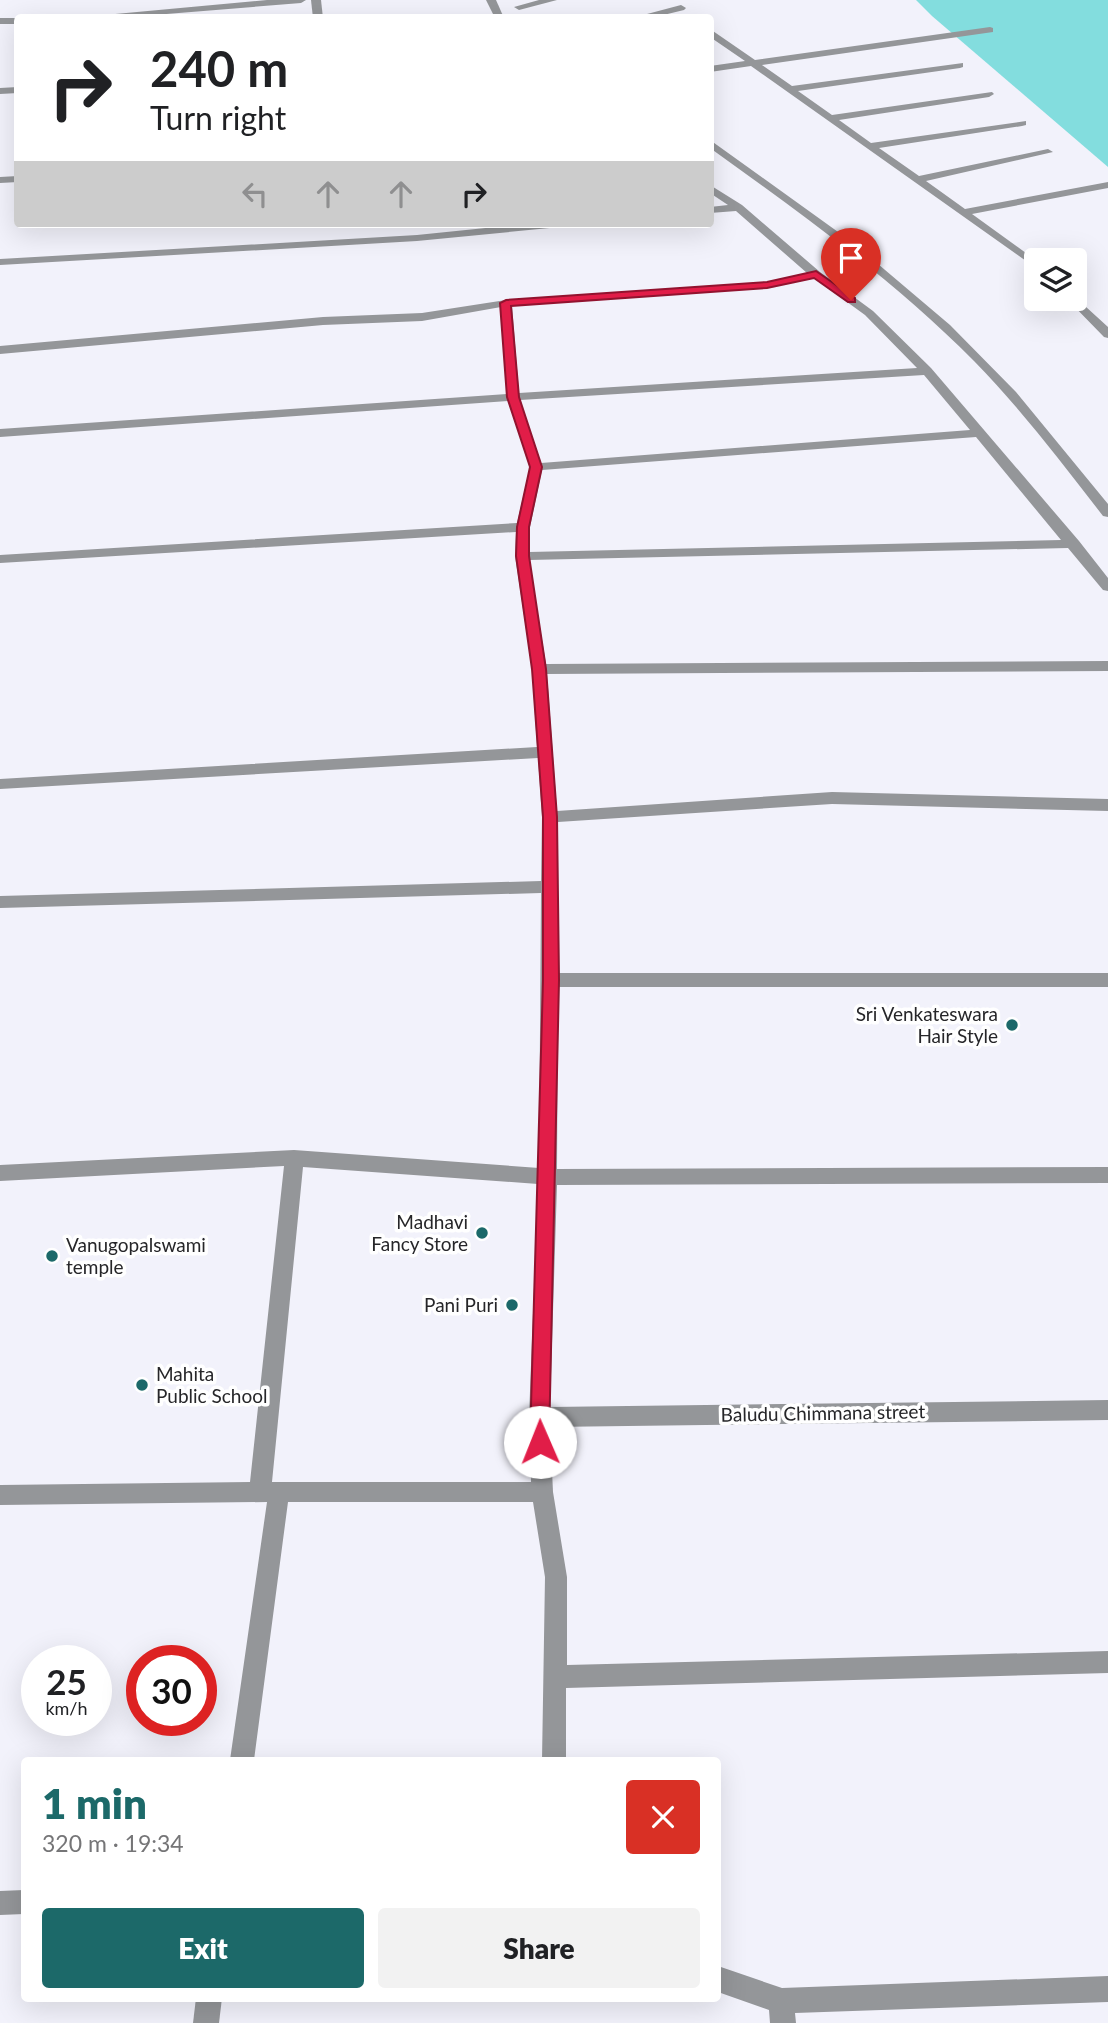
<!DOCTYPE html>
<meta charset="utf-8">
<style>
body{margin:0;font-family:Lato,sans-serif;background:#f2f2f2;color:#202124;height:100vh;display:flex;flex-direction:column;font-size:26px;white-space:nowrap}
*{box-sizing:border-box;margin:0}
p{font-size:23px;color:#757577}
.icon{flex:none;width:38px;height:38px;fill:none;stroke:currentColor;stroke-width:2;stroke-linecap:round;stroke-linejoin:round}
.map{position:relative;flex:1;overflow:hidden}
.sheet{position:absolute;left:21px;top:1757px;width:700px;height:245px;display:flex;flex-direction:column;background:#fff;border-radius:7px;box-shadow:0 7px 28px #0002}
.sheet>*{flex:none}
.banner{position:absolute;left:14px;top:14px;width:700px;height:214px;border-radius:7px;box-shadow:0 7px 28px #0002;background:#fff;color:#202124;overflow:hidden}
.controls{position:absolute;left:1024px;top:248px;display:grid;gap:14px}
.controls a{display:grid;place-items:center;width:63px;height:63px;border-radius:7px;background:#fff;box-shadow:0 7px 28px #0002;font-size:35px}
.speed{position:absolute;left:21px;top:1645px;display:flex;gap:14px;font-size:35px;font-weight:700;text-align:center}
.speed>*{display:grid;place-content:center;width:91px;height:91px;border-radius:50%;background:#fff;box-shadow:0 7px 28px #0002;line-height:1}
.speed small{font-size:18px;font-weight:400}
.speed .limit{border:10px solid #d22;background:#fff;color:#111}
.pin{position:absolute;display:grid;place-items:center;width:60px;height:60px;color:#fff;margin:-72px -30px;border-radius:50% 50% 50% 0;rotate:-45deg;box-shadow:0 0 7px #0007}
.pin .icon{rotate:45deg}
.me{position:absolute;width:77px;margin:-38px;rotate:359deg;stroke-linejoin:round;filter:drop-shadow(0 0 5px #0008)}
.turn{display:flex;align-items:center;gap:24px;height:147px;padding:0 21px;font-size:32px}
.turn .icon{width:91px;height:91px;stroke-width:2.5}
.turn b{display:block;font-size:49px;line-height:60px}
.lanes{display:flex;align-items:center;height:66px;padding:0 21px;background:#0003;justify-content:center;gap:35px;direction:ltr}
.lanes .off{opacity:.35}
.round{display:grid;place-items:center;flex:none;width:74px;height:74px;border-radius:7px;background:#f2f2f2}
.headline{display:flex;align-items:center;justify-content:space-between;height:119px;padding:0 21px}
h1{font-size:42px;font-weight:800;line-height:52px;color:#1c6969}
.action{display:flex;gap:14px;margin-top:auto;padding:14px 21px}
.action a{flex:1;height:80px;border-radius:7px;background:#1c6969;color:#fff;font-size:28px;font-weight:800;line-height:80px;text-align:center}
.action a+a{background:#f2f2f2;color:#202124}
.map>svg:first-child{display:block}
.water{fill:#83ddde}
.lines{fill:none;stroke-linecap:round;stroke-linejoin:round}
.minor{fill:#949699;fill-rule:evenodd}
.route{fill:#e11d48;stroke:#92132f;stroke-width:2}
.poi-dot{fill:#1c6969;stroke:#fff;stroke-width:2.5}
.labels{text-anchor:middle;stroke-width:7;stroke-linejoin:round;paint-order:stroke}
.poi-label{font-size:19px;fill:#262629;stroke:#fff;text-anchor:end}
.street-label{font-size:19px;fill:#262629;stroke:#fff}
</style>
<div class="map">
<svg width="1108" height="2023" viewBox="0 0 1108 2023">
<rect width="100%" height="100%" fill="#f2f2fb"/>
<polygon class="water" points="916,0 1108,0 1108,167 932,16"/>
<g class="lines">
<g class="minor">
<polygon points="267,0 306,0 301,3 117,18 72,18"/>
<polygon points="311,0 321,0 323,18 313,18"/>
<polygon points="486,0 496,0 504,18 495,18"/>
<polygon points="539,0 557,0 519,10 514,7"/>
<polygon points="681,5 686,8 684,10 651,18 632,18"/>
<rect x="0" y="18" width="18" height="6"/>
<polygon points="990,27 993,28 993,32 762,65 792,86 963,63 963,67 960,68 798,91 832,115 992,92 994,94 989,97 839,120 871,143 1026,121 1026,125 1022,126 879,148 919,176 1048,149 1053,152 926,181 965,209 1108,182 1108,188 972,214 1037,261 1036,268 751,66 710,72 710,66 745,61 710,37 710,29 755,60"/>
<polygon points="18,87 18,93 0,94 0,88"/>
<path d="M710,140L852,242L950,325L1016,392L1108,504V517L1103,516C1062,463 1021,409 974,361C895,281 802,214 710,148Z"/>
<polygon points="18,176 18,182 0,183 0,177"/>
<path d="M710,185L742,205L820,272L873,311L931,368L1079,541L1108,578V591L1103,590L1068,548L529,560L546,664L1108,661V671L547,674L557,811L832,792L1108,799V811L832,804L558,822V973H1108V987H558L557,1169L1108,1167V1183L557,1185L550,1407L1108,1400V1420L550,1427L553,1492L567,1577V1665L1108,1651V1673L566,1688V1760H542L545,1577L533,1502H288L254,1760H230L267,1502L0,1505V1485L250,1482L284,1166L0,1181V1165L294,1150L539,1168L541,893L0,908V896L541,881L542,817L538,758L0,789V779L537,747L532,669L515,556L516,532L0,563V555L517,523L530,467L508,401L0,437V429L507,394L501,307L422,321L323,325L0,354V346L323,317L422,313L506,300L767,282L807,273L736,211L710,213V207L728,205L710,193ZM814,278L865,315L917,368L519,393L512,306L767,288ZM924,375L970,430L541,463L520,400ZM976,437L1061,540L529,552L530,527L542,470ZM303,1167L538,1184L529,1417L531,1482H272Z"/>
<polygon points="526,224 565,224 560,227 417,241 0,265 0,259 417,235"/>
<polygon points="1074,296 1108,327 1108,338 1104,337 1067,299 1074,299"/>
<polygon points="24,1890 24,1914 0,1915 0,1891"/>
<polygon points="718,1966 782,1988 1108,1976 1108,2002 795,2013 796,2023 770,2023 769,2010 718,1992"/>
<polygon points="196,1998 222,1998 219,2023 193,2023"/>
</g>
</g>
<polygon class="route" points="816,271 855,298 855,302 848,302 814,278 767,288 511,306 519,397 542,467 529,527 529,556 546,669 557,817 559,980 549,1442 547,1448 540,1451 533,1448 530,1442 543,980 543,817 532,669 516,556 517,527 530,467 507,397 500,303 506,300 767,282"/>
<g class="poi-dot">
<circle cx="1012" cy="1025" r="7"/>
<circle cx="482" cy="1233" r="7"/>
<circle cx="52" cy="1256" r="7"/>
<circle cx="512" cy="1305" r="7"/>
<circle cx="142" cy="1385" r="7"/>
</g>
<g class="labels">
<g class="poi-label">
<text x="998" y="1021">Sri Venkateswara<tspan x="998" dy="22">Hair Style</tspan></text>
<text x="468" y="1229">Madhavi<tspan x="468" dy="22">Fancy Store</tspan></text>
<text x="66" y="1252" text-anchor="start">Vanugopalswami<tspan x="66" dy="22">temple</tspan></text>
<text x="498" y="1312">Pani Puri</text>
<text x="156" y="1381" text-anchor="start">Mahita<tspan x="156" dy="22">Public School</tspan></text>
</g>
<g class="street-label">
<text transform="translate(823 1413) rotate(-1)" y="7">Baludu Chimmana street</text>
</g>
</g>
</svg>
<div class="controls">
<a><svg class="icon" aria-label="layers" viewBox="0 0 24 24"><path d="M12 4l9 5-9 5-9-5zM3 14l9 5 9-5"/></svg></a>
</div>
<div class="speed"><div>25<small>km/h</small></div><div class="limit">30</div></div>
<div class="pin" style="left:851px;top:300px;background:#d93025"><svg class="icon" aria-label="arrive" viewBox="0 0 24 24"><path d="M6 21V4h12l-3 4 3 4H6"/></svg></div>
<svg class="me" style="left:540px;top:1442px" viewBox="-20 -20 40 40"><circle r="19" fill="#fff"/><path d="M0-13L10 11 0 6-10 11z" fill="#e11d48"/></svg>
<div class="banner">
<div class="turn"><svg class="icon" aria-label="right" viewBox="0 0 24 24"><path d="M7 20v-9h11M14 6l5 5-5 5"/></svg><div><b>240 m</b>Turn right</div></div>
<div class="lanes"><svg class="icon off" aria-label="left" viewBox="0 0 24 24"><path d="M17 20v-9H6M10 6l-5 5 5 5"/></svg><svg class="icon off" aria-label="ahead" viewBox="0 0 24 24"><path d="M12 20V5M6 11l6-6 6 6"/></svg><svg class="icon off" aria-label="ahead" viewBox="0 0 24 24"><path d="M12 20V5M6 11l6-6 6 6"/></svg><svg class="icon" aria-label="right" viewBox="0 0 24 24"><path d="M7 20v-9h11M14 6l5 5-5 5"/></svg></div>
</div>
<section class="sheet">
<div class="headline"><div><h1>1 min</h1><p>320 m · 19:34</p></div><a class="round" style="background:#d93025;color:#fff"><svg class="icon" aria-label="close" viewBox="0 0 24 24"><path d="M6 6l12 12M18 6L6 18"/></svg></a></div>
<div class="action"><a>Exit</a><a>Share</a></div>
</section>
</div>
